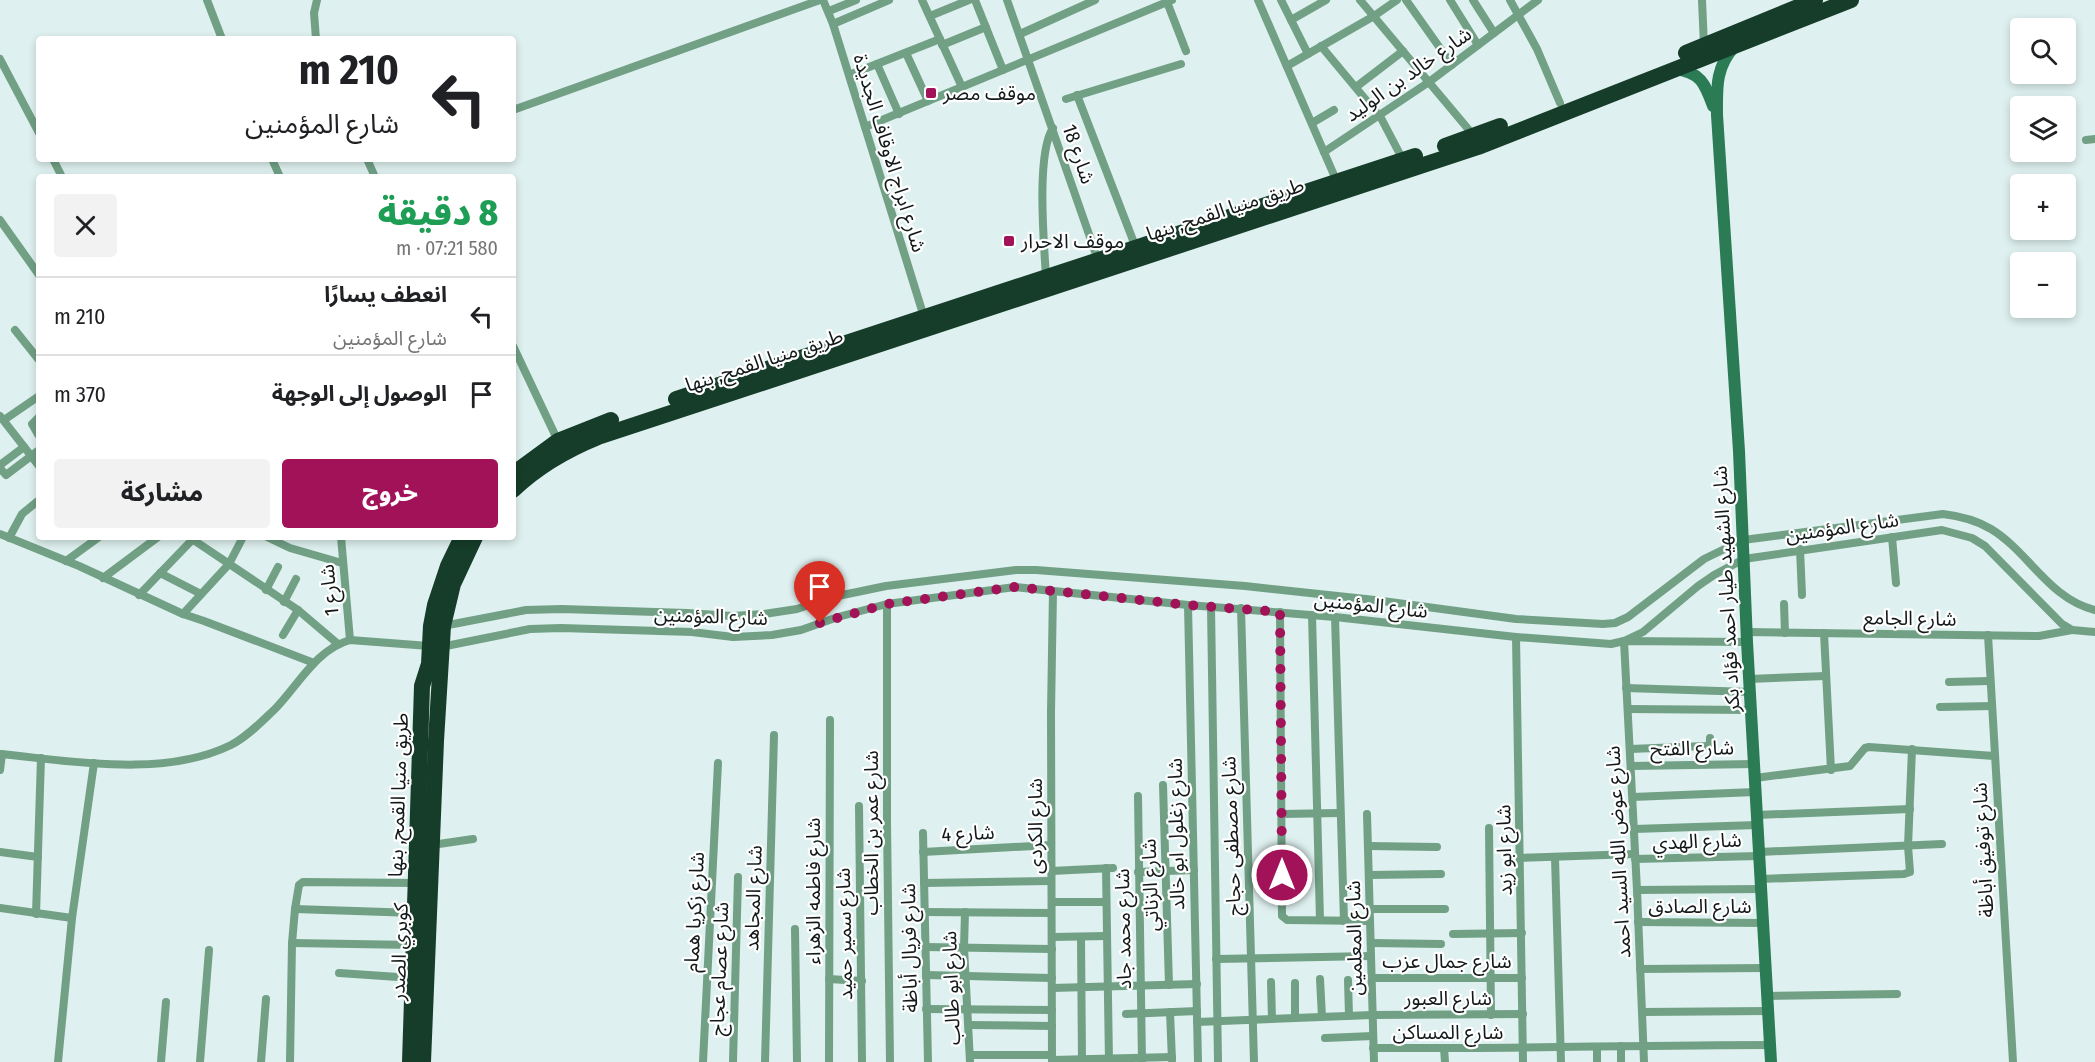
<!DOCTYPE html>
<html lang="ar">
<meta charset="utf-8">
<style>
body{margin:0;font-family:"Fira Sans Condensed","Noto Sans Arabic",sans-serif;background:#f2f2f2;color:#202124;direction:rtl;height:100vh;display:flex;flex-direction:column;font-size:22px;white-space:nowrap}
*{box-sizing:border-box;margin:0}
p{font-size:20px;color:#757577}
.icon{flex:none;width:33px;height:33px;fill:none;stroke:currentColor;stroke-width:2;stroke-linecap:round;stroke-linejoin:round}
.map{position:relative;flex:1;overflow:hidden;direction:ltr}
.drawer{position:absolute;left:36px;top:174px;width:480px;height:366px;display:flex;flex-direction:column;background:#fff;border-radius:6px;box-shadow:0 3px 9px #0003;direction:rtl}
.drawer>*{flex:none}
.top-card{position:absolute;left:36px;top:36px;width:480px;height:126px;border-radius:6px;box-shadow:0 3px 9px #0003;direction:rtl;background:#fff;color:#202124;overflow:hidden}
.controls{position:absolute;left:2010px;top:18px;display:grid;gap:12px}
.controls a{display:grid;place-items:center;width:66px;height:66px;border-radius:6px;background:#fff;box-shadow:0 3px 9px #0003;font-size:30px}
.pin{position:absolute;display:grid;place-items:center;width:51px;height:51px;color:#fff;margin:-62px -26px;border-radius:50% 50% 50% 0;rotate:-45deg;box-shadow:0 0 6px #0007}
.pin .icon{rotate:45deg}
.me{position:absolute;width:66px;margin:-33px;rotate:0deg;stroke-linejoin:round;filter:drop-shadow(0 0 4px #0008)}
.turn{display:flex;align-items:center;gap:21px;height:126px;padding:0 18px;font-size:27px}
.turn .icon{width:78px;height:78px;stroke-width:2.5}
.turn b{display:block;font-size:42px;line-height:51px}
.round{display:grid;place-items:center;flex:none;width:63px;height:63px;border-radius:6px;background:#f2f2f2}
.headline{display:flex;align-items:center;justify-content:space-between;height:102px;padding:0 18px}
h1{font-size:36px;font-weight:800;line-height:45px;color:#1e9e55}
.cta{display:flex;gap:12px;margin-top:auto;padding:12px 18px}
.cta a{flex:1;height:69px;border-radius:6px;background:#a21258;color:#fff;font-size:24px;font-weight:800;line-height:69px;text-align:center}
.cta a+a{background:#f2f2f2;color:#202124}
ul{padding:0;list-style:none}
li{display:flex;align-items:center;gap:18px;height:78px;padding:0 18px;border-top:2px solid #e0e0e0}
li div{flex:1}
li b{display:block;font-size:22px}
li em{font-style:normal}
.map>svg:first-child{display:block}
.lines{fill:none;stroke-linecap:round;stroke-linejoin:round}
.street{stroke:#71a085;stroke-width:8}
.secondary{stroke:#2b7b54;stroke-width:12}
.highway{stroke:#153d29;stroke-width:16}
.route{stroke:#a21258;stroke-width:10;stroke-dasharray:0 18}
.poi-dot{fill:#a21258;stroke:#fff;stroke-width:2}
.labels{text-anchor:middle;stroke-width:4.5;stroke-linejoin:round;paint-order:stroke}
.street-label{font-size:20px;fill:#131919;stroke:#fff}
.poi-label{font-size:20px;fill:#131919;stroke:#fff;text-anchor:start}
</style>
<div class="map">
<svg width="2095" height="1062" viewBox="0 0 2095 1062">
<rect width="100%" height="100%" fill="#def0ef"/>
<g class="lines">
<g class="street">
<polyline points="207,0 222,39"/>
<polyline points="823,0 833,24 924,317"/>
<polyline points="922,0 962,87"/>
<polyline points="975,0 1003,70"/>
<polyline points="1007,0 1098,260"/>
<polyline points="1258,0 1337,182"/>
<polyline points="1281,0 1308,54"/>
<polyline points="1360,0 1474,136"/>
<polyline points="1406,0 1452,65"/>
<polyline points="1450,0 1478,45"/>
<polyline points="1473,0 1494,33"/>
<polyline points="1510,0 1537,49 1560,103"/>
<polyline points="1702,0 1704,46"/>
<polyline points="1167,2 1186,51"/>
<polyline points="829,11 856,0"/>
<polyline points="930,16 969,0"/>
<polyline points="1291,20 1326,0"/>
<polyline points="833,24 889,0"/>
<polyline points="1020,34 1095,0"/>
<polyline points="316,39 314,13 317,0"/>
<polyline points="942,45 986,27"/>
<polyline points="1321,46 1381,118 1403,160"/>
<polyline points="906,53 928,101"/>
<polyline points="0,59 39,133"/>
<polyline points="877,64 899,114"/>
<polyline points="1287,66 1374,16 1397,0"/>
<polyline points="849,75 940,39"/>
<polyline points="1356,87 1403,51"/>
<polyline points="1077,95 1136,248"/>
<polyline points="1066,99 1181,64"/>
<polyline points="513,110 820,0"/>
<polyline points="1312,123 1334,110"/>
<polyline points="865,127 1172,0"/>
<polyline points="2086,140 2095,139"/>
<polyline points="1324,152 1429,82 1538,0"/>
<polyline points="53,159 62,177"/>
<polyline points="272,159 280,177"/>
<polyline points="367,159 375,177"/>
<polyline points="0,220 39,275"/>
<path d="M1046,277C1044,244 1036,153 1053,128"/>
<polyline points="15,330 39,360"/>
<polyline points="513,346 558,441"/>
<polyline points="0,416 39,466"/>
<polyline points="39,417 32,424 39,436"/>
<polyline points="4,420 39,396"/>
<polyline points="0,465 24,447"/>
<polyline points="0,468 6,475 39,450"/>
<polyline points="0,534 79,566 183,614 204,621 314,663"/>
<polyline points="189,537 298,610 338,644"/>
<polyline points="267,537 290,548 342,563"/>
<polyline points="341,537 350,640"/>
<polyline points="1892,537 1896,583"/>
<polyline points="9,538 22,514 39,500"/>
<polyline points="1800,549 1802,595"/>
<polyline points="66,561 99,537"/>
<polyline points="160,573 201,594"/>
<polyline points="103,578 158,537"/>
<polyline points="266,590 278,567"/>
<polyline points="139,595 193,539"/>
<polyline points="284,602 296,579"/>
<polyline points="887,604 887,822 890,1062"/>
<polyline points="1784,604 1785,633"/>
<polyline points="1188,605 1198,1062"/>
<polyline points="1211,607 1218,1062"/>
<polyline points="1241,608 1254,1062"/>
<polyline points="1280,612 1282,916 1287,920 1370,921"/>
<polyline points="183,614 229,564 243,537"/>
<polyline points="1312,615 1320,920"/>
<polyline points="1335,617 1344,921"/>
<path d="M443,626L526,610L562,609L687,613L732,616L764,614L797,609L833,597L886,586L1016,570H1036L1245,586L1375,600L1516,619L1603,624L1615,623L1628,617L1704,559L1743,540L1943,514C1960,516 1976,520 1991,529C2029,552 2049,599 2095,610"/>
<polyline points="1747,632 2039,636 2072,630"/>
<polyline points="1824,633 1831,770"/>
<polyline points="283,635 298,610"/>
<polyline points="1988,635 2013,1062"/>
<polyline points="1516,637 1523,1062"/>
<polyline points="441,647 530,629 561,628 692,632 733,637 772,635 801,630 838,617 887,604 1015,587 1188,605 1335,617 1516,637 1611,644 1624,641 1643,632 1698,586 1714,575 1744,559 1942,530 1972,538 1985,546 2062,624 2072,630 2095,632"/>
<polyline points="1749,679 1826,676"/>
<polyline points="1949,682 1990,681"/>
<polyline points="1626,688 1750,692"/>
<polyline points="1940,707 1992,706"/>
<polyline points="1628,709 1751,710"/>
<polyline points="1630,749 1706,746 1710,744 1710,738"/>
<path d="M0,754C72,761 164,778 231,745C247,737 261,722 274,710C298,686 315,650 350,640L429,646"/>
<polyline points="1631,766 1754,764"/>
<polyline points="0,770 2,754"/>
<polyline points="1755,778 1850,766 1865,748 1869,747 1994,756"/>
<polyline points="1163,785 1169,985"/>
<polyline points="1138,796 1142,1062"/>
<polyline points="1633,797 1755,792"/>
<polyline points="859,806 862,1062"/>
<polyline points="1282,814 1339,813"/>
<polyline points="1367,814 1374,1062"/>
<polyline points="1757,815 1910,809"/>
<polyline points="1489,828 1491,1015"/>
<polyline points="1634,829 1757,825"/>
<polyline points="923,833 928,1062"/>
<polyline points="432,845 473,839"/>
<polyline points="1368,846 1437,847"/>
<polyline points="0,852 38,857"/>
<polyline points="923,852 1051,845"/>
<polyline points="1759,852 1942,844"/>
<polyline points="1520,858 1635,854"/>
<polyline points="1555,858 1561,1062"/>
<polyline points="1635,859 1759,856"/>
<polyline points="1106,868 1109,1062"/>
<polyline points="1051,871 1113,868"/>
<polyline points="1138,872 1194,870"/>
<polyline points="1369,875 1441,874"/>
<polyline points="1760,879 1904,874 1910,872 1908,846 1912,749"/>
<polyline points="924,883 1051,881"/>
<polyline points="1637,890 1761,889"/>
<polyline points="1052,902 1106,902"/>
<polyline points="0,908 72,918"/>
<polyline points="295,909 415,913"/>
<polyline points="1370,909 1445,909"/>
<polyline points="924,912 1051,913"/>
<polyline points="965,912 964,947 970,1062"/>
<polyline points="36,914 41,758"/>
<polyline points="1638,922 1763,923"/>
<polyline points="795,929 797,1062"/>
<polyline points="1453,934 1522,933"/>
<polyline points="1052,937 1107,936"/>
<polyline points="1081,937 1082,1062"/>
<polyline points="292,943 414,945"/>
<polyline points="1371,943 1441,944"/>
<polyline points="925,947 1052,949"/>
<polyline points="1216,959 1371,956"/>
<polyline points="1640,969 1765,968"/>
<polyline points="339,973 413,978"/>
<polyline points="926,975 1052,978"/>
<polyline points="1372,978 1522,978"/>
<polyline points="829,979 862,981"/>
<polyline points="1320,979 1322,1017"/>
<polyline points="1348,980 1349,1016"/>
<polyline points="1271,982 1272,1019"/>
<polyline points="1295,983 1295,1018"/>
<polyline points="1052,988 1197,984"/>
<polyline points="1767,996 1897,994"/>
<polyline points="926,1009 1052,1010"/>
<polyline points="1170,1012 1172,1060"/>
<polyline points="1642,1012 1768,1011"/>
<polyline points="1126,1014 1197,1011"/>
<polyline points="1197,1022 1372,1015 1523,1014"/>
<polyline points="969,1025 1052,1026"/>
<polyline points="1325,1038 1373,1036"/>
<polyline points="1621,1046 1621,1062"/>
<polyline points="1597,1047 1597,1062"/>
<path d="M1373,1048C1506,1049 1638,1045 1770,1045"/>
<polyline points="1444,1048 1445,1062"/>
<polyline points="970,1055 1052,1055"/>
<polyline points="1052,1060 1172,1057"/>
<polyline points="58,1062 72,918 94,763"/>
<polyline points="161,1062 166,1002"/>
<polyline points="200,1062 209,950"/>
<polyline points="261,1062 266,999"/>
<polyline points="290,1062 292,943 295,909 299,885 303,882 416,883"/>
<polyline points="703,1062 718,763"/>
<polyline points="733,1062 738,877"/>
<polyline points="765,1062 774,735"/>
<polyline points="829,1062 830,720"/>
<polyline points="1052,1062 1051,712 1053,591"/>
<polyline points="1644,1062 1637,890 1624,641 1747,642"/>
</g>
<g class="secondary">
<path d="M1734,47C1715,68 1717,89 1717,115L1739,451L1747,642L1771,1062"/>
<path d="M1675,69C1701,72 1705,84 1713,106"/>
</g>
<g class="highway">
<polyline points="1686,53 1815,0"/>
<polyline points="1445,146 1500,126"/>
<polyline points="676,399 1415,156"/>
<polyline points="513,474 558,441 611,420"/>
<path d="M513,490C538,466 566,450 598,437L1478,147L1851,0"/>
<polyline points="410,1062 422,686 429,664 431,626 435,605 448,566 462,537"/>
<polyline points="423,1062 436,741 443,626 453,584 475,537"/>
</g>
</g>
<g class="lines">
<polyline class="route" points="820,623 887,604 1015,587 1188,605 1280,612 1282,875"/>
</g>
<g class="poi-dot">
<rect x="925" y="87" width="12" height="12" rx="3"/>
<rect x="1003" y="235" width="12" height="12" rx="3"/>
</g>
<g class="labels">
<g class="street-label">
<text transform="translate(1408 74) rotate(-35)" y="7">شارع خالد بن الوليد</text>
<text transform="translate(890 153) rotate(73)" y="7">شارع ابراج الاوقاف الجديدة</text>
<text transform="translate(1079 154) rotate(71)" y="7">شارع 18</text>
<text transform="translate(1225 209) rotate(-18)" y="7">طريق منيا القمح, بنها</text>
<text transform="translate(764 360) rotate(-18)" y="7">طريق منيا القمح, بنها</text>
<text transform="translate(1842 527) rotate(-8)" y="7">شارع المؤمنين</text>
<text transform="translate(1726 589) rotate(-93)" y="7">شارع الشهيد طيار احمد فؤاد بكر</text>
<text transform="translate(329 590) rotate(-96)" y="7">شارع 1</text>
<text transform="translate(1371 605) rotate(6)" y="7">شارع المؤمنين</text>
<text transform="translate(711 616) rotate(2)" y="7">شارع المؤمنين</text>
<text transform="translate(1910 618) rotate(1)" y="7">شارع الجامع</text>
<text transform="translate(1692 748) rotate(-1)" y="7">شارع الفتح</text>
<text transform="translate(398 795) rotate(-88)" y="7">طريق منيا القمح, بنها</text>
<text transform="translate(1035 826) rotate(-90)" y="7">شارع الكردى</text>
<text transform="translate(871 833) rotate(-90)" y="7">شارع عمر بن الخطاب</text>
<text transform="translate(968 833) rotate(-3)" y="7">شارع 4</text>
<text transform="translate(1176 834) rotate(-91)" y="7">شارع زغلول ابو خالد</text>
<text transform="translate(1231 836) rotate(-92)" y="7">شارع مصطفى حجاج</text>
<text transform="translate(1697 841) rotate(-2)" y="7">شارع الهدي</text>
<text transform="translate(1504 850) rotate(-91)" y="7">شارع ابو زيد</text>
<text transform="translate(1983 850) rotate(-93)" y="7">شارع توفيق أباظة</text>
<text transform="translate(1618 852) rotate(-93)" y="7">شارع عوض الله السيد احمد</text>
<text transform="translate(1150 885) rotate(-92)" y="7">شارع الزناتي</text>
<text transform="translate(813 891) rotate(-90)" y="7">شارع فاطمه الزهراء</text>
<text transform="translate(753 898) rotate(-88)" y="7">شارع المجاهد</text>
<text x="1700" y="913">شارع الصادق</text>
<text transform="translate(694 912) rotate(-87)" y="7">شارع زكريا همام</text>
<text transform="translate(1123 929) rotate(-91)" y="7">شارع محمد جاد</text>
<text transform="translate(844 934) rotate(-91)" y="7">شارع سمير حميد</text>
<text transform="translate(1354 938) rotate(-91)" y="7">شارع المعلمين</text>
<text transform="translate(909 948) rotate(-91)" y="7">شارع فريال أباظة</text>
<text transform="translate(399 952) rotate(-88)" y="7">كوبري الصدر</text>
<text x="1447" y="968">شارع جمال عزب</text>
<text transform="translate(719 969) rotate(-88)" y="7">شارع عصام عجاج</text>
<text transform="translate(951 988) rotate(-92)" y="7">شارع ابو طالب</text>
<text x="1448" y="1005">شارع العبور</text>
<text x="1448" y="1039">شارع المساكن</text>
</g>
<g class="poi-label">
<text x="943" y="100">موقف مصر</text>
<text x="1021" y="248">موقف الاحرار</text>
</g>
</g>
</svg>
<div class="controls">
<a><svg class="icon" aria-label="search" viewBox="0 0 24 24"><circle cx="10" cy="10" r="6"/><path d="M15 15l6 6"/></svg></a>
<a><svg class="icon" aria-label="layers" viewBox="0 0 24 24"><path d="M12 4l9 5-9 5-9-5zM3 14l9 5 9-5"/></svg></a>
<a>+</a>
<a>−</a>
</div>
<div class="pin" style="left:820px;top:623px;background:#d93025"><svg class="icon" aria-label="arrive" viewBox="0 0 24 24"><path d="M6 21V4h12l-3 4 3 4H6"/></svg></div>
<svg class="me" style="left:1282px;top:875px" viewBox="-20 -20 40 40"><circle r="17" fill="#a21258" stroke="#fff" stroke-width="3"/><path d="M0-11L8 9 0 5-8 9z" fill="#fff"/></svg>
<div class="top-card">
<div class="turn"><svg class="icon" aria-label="left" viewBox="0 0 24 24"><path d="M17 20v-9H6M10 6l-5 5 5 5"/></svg><div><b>210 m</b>شارع المؤمنين</div></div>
</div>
<section class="drawer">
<div class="headline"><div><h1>8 دقيقة</h1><p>580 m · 07:21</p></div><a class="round"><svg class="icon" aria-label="close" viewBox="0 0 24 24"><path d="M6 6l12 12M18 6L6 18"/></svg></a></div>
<ul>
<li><svg class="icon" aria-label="left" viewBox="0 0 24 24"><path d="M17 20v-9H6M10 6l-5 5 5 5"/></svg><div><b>انعطف يسارًا</b><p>شارع المؤمنين</p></div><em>210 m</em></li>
<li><svg class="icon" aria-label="arrive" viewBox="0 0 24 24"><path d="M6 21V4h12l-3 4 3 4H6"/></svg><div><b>الوصول إلى الوجهة</b></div><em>370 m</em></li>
</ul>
<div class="cta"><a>خروج</a><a>مشاركة</a></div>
</section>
</div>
